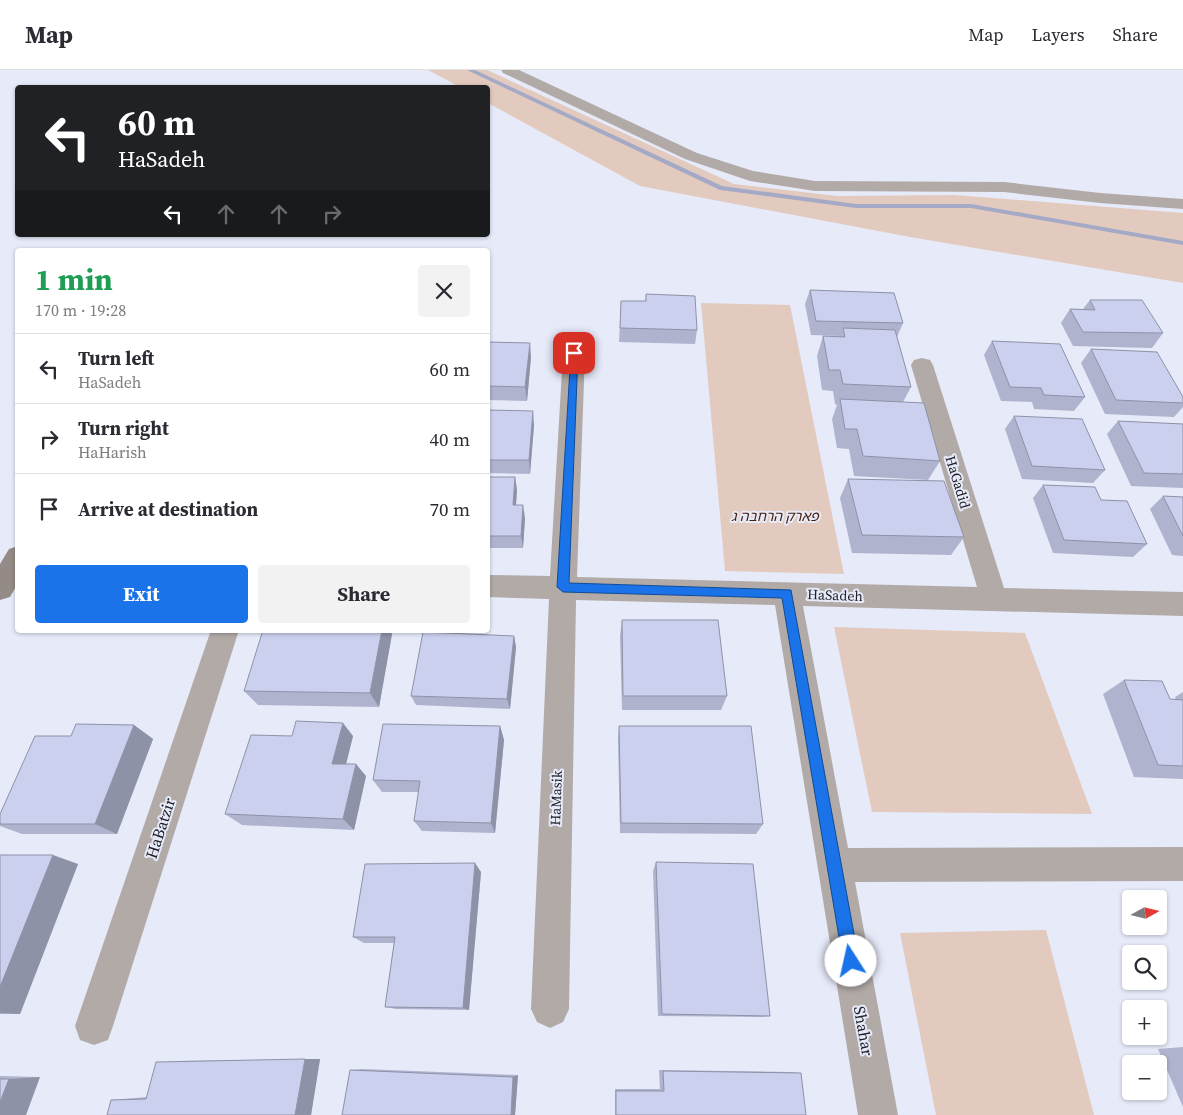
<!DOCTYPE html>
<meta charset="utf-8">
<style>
body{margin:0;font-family:"Source Serif 4","Noto Sans Hebrew",serif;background:#f2f2f3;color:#2b2b33;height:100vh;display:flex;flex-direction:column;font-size:19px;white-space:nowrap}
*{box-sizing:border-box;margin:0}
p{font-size:16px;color:#7c7c81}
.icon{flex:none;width:28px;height:28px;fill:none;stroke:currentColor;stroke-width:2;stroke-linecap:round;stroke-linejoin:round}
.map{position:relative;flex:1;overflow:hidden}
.panel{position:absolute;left:15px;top:178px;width:475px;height:385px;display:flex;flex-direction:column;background:#fff;border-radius:5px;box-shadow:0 1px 4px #0004}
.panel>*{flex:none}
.banner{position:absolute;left:15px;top:15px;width:475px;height:152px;border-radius:5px;box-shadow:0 1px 4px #0004;background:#202124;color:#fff;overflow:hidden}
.needle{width:32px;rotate:82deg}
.buttons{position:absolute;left:1122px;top:820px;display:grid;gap:10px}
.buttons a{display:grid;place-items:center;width:45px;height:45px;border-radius:5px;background:#fff;box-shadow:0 1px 4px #0004;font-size:25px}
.pin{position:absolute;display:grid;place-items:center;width:42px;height:42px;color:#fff;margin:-21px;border-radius:10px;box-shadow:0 2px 8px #0006}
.me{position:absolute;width:55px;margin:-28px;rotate:350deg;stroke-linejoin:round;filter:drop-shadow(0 0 4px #0008)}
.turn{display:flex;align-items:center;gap:18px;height:105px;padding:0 20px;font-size:22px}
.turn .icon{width:65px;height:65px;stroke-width:2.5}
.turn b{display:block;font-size:35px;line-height:42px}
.lanes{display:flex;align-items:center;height:48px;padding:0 20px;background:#0003;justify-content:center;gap:25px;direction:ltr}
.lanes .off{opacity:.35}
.round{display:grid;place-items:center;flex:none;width:52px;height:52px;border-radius:5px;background:#f2f2f3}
.head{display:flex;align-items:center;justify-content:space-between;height:85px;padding:0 20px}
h1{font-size:30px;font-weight:700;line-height:38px;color:#1e9e55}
.primary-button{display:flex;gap:10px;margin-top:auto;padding:10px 20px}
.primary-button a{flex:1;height:58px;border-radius:5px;background:#1a73e8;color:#fff;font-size:20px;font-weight:700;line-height:58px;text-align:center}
.primary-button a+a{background:#f2f2f3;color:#2b2b33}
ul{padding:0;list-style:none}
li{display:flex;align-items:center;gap:15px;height:70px;padding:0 20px;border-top:1px solid #e1e1e2}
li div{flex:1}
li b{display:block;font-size:19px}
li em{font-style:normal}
header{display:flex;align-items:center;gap:30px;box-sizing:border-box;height:70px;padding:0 25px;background:#fff;border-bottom:1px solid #e1e1e2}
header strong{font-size:24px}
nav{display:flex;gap:28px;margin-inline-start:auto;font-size:18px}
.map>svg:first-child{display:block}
.green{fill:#e3cabf}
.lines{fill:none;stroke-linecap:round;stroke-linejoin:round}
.stream{fill:#a4a9c6;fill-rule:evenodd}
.street{fill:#b1aaa7;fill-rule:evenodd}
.secondary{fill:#958b86;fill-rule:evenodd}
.wall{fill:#afb3ce}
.shaded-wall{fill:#8e92a7}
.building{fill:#cbd0ef;stroke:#8e92a7}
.route{fill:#1a73e8;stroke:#114b97}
.labels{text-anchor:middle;stroke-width:4;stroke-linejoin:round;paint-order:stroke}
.street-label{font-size:14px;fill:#1d1e23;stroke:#e7eaf9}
.park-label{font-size:14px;font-style:italic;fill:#4b200b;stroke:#e7eaf9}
.near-street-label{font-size:16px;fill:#1d1e23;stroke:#e7eaf9}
</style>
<header>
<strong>Map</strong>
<nav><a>Map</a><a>Layers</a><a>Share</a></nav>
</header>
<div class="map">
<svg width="1183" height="1045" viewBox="0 0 1183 1045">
<rect width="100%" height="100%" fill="#e7eaf9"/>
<g class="green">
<polygon points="428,0 487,0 734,114 837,126 954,125 1183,143 1183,213 910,167 640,116 488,33 488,18 460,17"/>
<polygon points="701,233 790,235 844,504 725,501"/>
<polygon points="834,557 1025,563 1092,744 872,742"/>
<polygon points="1046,860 1094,1045 936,1045 900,863"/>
</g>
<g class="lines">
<polygon class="stream" points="467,0 475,0 722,116 856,134 971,134 1183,171 1183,175 971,138 856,138 720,120"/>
<g class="street">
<polygon points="501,0 519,0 697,83 753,101 815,111 1004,112 1100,123 1183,129 1183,139 1100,133 1004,122 815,121 750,111 685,89 503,3"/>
<polygon points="574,276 582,278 585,283 577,507 977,517 911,295 914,290 922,288 930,290 933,295 1004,518 1183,522 1183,546 803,536 848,778 1183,777 1183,811 855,812 898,1045 858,1045 775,535 576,530 569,939 563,952 550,958 537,952 531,939 549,529 488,527 488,505 550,506 563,283 566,278"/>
<polygon points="211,560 239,560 113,956 108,970 94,975 80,970 75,956"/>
</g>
<polygon class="secondary" points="18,476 18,513 10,527 0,530 0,494 9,479"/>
</g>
<g class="wall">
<polygon points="810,220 903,253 897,267 911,317 903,332 940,391 928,410 854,406 849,379 837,378 832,349 837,335 835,334 833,321 822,320 817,286 823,266 841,266 811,265 805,234"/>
<polygon points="646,224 697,260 695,274 619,272 621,231 645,231"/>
<polygon points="1090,230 1163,263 1152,278 1073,276 1061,253 1070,239 1083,239"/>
<polygon points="992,271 1085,327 1074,341 1034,339 1032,332 1001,331 984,285"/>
<polygon points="488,272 531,287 527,331 488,330"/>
<polygon points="1091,279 1183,327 1183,337 1174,347 1105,344 1081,293"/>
<polygon points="488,340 534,355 530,404 488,403"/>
<polygon points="1014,346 1105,400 1093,413 1022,409 1005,359"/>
<polygon points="1118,351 1183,354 1183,418 1131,416 1107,364"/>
<polygon points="488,407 515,407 517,420 516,435 525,448 523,478 488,478"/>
<polygon points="848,409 964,467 951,485 852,483 840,428"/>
<polygon points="1043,415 1101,430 1147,474 1133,487 1053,483 1033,428"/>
<polygon points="1163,426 1183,427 1183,486 1172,485 1150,439"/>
<polygon points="622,550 727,626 721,640 622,640 620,566"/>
<polygon points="392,564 379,637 258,635 244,621"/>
<polygon points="514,566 516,577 510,639 416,635 411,626"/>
<polygon points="1124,610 1170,629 1176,630 1175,627 1183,622 1183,709 1134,707 1103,624"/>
<polygon points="134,655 153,669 117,764 22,764 0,756 0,744 71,666"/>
<polygon points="500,656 504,670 495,763 422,761 414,751 419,722 382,722 373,710"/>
<polygon points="619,656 763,754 756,764 620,763 618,669"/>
<polygon points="292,666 353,666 346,694 366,706 354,760 242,755 225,744"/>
<polygon points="0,785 78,794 20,944 0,944"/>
<polygon points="656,792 770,946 761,947 658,946 653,801"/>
<polygon points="481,802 469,940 396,939 385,937 394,873 364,873 353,867"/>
<polygon points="1183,977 1183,1037 1158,979"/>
<polygon points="320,989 311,1045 107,1045 111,1030 147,1027 179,991"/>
<polygon points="363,999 518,1005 515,1045 342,1045 350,1000"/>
<polygon points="659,1000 790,1002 801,1003 806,1045 615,1045 615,1019 660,1019"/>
<polygon points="0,1006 40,1007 0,1045"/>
</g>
<g class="shaded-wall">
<polygon points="530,273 531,287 527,331 525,317"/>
<polygon points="533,341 534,355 530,404 529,390"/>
<polygon points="515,407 517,420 515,448 513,435"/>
<polygon points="523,435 525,448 523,478 521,466"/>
<polygon points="382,560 390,560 392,564 379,637 370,623"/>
<polygon points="514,566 516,577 510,639 507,629"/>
<polygon points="343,653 353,666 343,706 332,694"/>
<polygon points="134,655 153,669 117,764 95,754"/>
<polygon points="500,656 504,670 495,763 491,753"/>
<polygon points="356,694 366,706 354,760 343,749"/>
<polygon points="53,785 78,794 20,944 0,943 0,917"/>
<polygon points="475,793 481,802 469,940 463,938"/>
<polygon points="305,989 320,989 311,1045 295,1045"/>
<polygon points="518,1005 515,1045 511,1045 513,1007"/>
<polygon points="40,1007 26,1045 0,1045 0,1032 9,1009"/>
</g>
<g class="building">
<polygon points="810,220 894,223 903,253 816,251"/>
<polygon points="646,224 695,226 697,260 620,258 621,231 646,231"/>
<polygon points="1090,230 1142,230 1163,263 1083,262 1070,239 1095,240"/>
<polygon points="843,258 895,260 911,317 843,314 840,300 829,300 823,266 845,267"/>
<polygon points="992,271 1060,274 1085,327 1044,325 1041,318 1010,317"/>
<polygon points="488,272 530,273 525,317 488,316"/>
<polygon points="1091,279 1157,282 1183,327 1183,333 1116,330"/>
<polygon points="840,329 924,333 940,391 863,386 857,359 845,359"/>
<polygon points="488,340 533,341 529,390 488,390"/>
<polygon points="1014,346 1082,349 1105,400 1032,396"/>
<polygon points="1118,351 1183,354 1183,404 1144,403"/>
<polygon points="488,407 515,407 513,435 523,435 521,466 488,466"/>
<polygon points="848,409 944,411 964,467 862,465"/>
<polygon points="1043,415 1095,417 1101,430 1127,431 1147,474 1064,470"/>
<polygon points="1163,426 1183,427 1183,466"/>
<polygon points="622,550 718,550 727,626 623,626"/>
<polygon points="263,560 382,560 370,623 244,621"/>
<polygon points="423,562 514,566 507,629 411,626"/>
<polygon points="1124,610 1162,611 1170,629 1183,630 1183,696 1158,695"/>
<polygon points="296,651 343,653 332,694 356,694 343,749 225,744 251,665 292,666"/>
<polygon points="76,654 134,655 95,754 0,754 0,744 35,666 71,666"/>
<polygon points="383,654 500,656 491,753 414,751 420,711 373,710"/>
<polygon points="619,656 751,656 763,754 621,753"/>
<polygon points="0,785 53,785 0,917"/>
<polygon points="656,792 753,794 770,946 662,944"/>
<polygon points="475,793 463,938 385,937 395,867 353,867 365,794"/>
<polygon points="305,989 295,1045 107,1045 111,1030 146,1029 156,992"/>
<polygon points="350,1000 513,1007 511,1045 342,1045"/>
<polygon points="663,1001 801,1003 806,1045 616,1045 616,1021 664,1021"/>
<polygon points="0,1009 9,1009 0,1032"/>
</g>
<polygon class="route" points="571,281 578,283 569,513 791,520 859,891 857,897 851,899 846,897 843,891 782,528 563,522 557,517"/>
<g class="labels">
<g class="street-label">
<text transform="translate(958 412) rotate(73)" y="5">HaGadid</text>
<text transform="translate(835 525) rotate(2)" y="5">HaSadeh</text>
<text transform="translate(556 728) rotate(-88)" y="5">HaMasik</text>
</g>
<g class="park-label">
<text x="775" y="451">פארק הרחבה ג</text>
</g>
<g class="near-street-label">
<text transform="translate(160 758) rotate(-72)" y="6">HaBatzir</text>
<text transform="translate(864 961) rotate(80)" y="6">Shahar</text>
</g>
</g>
</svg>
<div class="buttons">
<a><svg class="needle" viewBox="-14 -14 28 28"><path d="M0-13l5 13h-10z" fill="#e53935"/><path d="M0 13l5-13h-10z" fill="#7c7c81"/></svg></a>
<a><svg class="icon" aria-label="search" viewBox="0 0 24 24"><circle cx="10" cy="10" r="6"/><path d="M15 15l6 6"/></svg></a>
<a>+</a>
<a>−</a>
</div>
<div class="pin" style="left:574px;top:283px;background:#d93025"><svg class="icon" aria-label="arrive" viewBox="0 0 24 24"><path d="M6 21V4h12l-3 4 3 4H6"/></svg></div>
<svg class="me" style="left:851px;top:891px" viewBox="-20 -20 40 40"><circle r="19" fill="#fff"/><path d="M0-13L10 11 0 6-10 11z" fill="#1a73e8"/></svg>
<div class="banner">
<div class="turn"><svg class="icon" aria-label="left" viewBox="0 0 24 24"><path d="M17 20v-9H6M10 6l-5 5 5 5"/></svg><div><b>60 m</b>HaSadeh</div></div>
<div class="lanes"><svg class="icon" aria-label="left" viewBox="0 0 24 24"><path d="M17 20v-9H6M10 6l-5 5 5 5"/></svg><svg class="icon off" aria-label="ahead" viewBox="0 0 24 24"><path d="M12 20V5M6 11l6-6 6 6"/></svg><svg class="icon off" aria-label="ahead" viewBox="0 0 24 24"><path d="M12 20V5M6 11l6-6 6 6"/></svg><svg class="icon off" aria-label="right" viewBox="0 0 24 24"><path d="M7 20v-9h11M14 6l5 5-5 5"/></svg></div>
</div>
<section class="panel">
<div class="head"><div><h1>1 min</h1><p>170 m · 19:28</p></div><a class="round"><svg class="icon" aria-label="close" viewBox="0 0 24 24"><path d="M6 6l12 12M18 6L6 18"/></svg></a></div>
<ul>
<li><svg class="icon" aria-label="left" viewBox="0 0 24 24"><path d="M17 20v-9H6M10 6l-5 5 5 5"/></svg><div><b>Turn left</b><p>HaSadeh</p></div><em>60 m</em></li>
<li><svg class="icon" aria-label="right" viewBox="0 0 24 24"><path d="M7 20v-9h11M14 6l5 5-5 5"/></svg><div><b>Turn right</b><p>HaHarish</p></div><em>40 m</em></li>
<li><svg class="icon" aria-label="arrive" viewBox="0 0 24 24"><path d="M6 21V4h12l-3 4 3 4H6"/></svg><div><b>Arrive at destination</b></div><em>70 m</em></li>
</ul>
<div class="primary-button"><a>Exit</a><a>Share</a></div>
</section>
</div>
